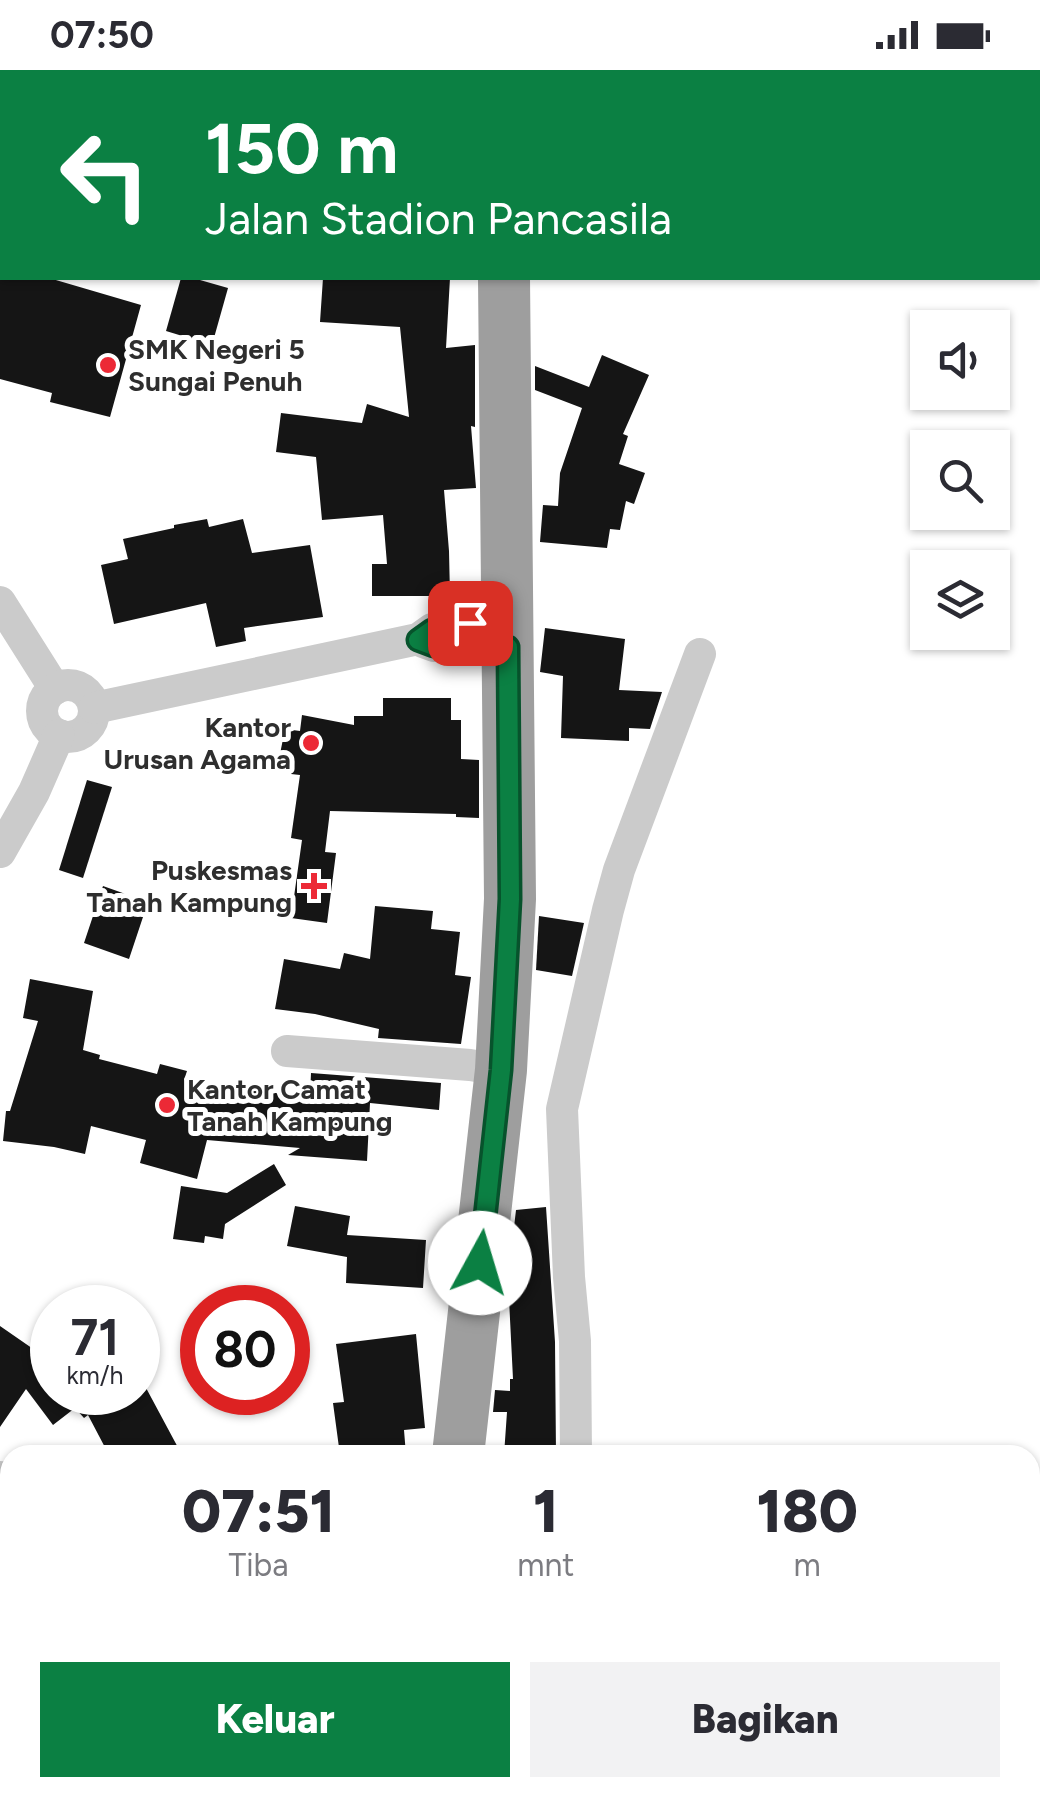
<!DOCTYPE html>
<html lang="id">
<style>
body{margin:0;font-family:Figtree,sans-serif;background:#f2f2f3;color:#2b2b33;height:100vh;display:flex;flex-direction:column;font-size:38px;white-space:nowrap}
*{box-sizing:border-box;margin:0}
p{font-size:32px;color:#7c7c81}
.icon{flex:none;width:55px;height:55px;fill:none;stroke:currentColor;stroke-width:2;stroke-linecap:round;stroke-linejoin:round}
.map{position:relative;flex:1;overflow:hidden}
.side{position:absolute;left:0px;top:1375px;width:1040px;height:352px;display:flex;flex-direction:column;background:#fff;border-radius:30px 30px 0 0;box-shadow:0 2px 8px #0004}
.side>*{flex:none}
.top-card{position:absolute;left:0px;top:0px;width:1040px;height:210px;box-shadow:0 2px 8px #0004;background:#0b8043;color:#fff;overflow:hidden}
.tools{position:absolute;left:910px;top:240px;display:grid;gap:20px}
.tools a{display:grid;place-items:center;width:100px;height:100px;border-radius:0px;background:#fff;box-shadow:0 2px 8px #0004;font-size:50px}
.speed{position:absolute;left:30px;top:1215px;display:flex;gap:20px;font-size:50px;font-weight:700;text-align:center}
.speed>*{display:grid;place-content:center;width:130px;height:130px;border-radius:50%;background:#fff;box-shadow:0 2px 8px #0004;line-height:1}
.speed small{font-size:25px;font-weight:400}
.speed .limit{border:15px solid #d22;background:#fff;color:#111}
.pin{position:absolute;display:grid;place-items:center;width:85px;height:85px;color:#fff;margin:-42px;border-radius:20px;box-shadow:0 5px 15px #0006}
.me{position:absolute;width:110px;margin:-55px;rotate:6deg;stroke-linejoin:round;filter:drop-shadow(0 0 8px #0008)}
.turn{display:flex;align-items:center;gap:35px;height:210px;padding:0 40px;font-size:45px}
.turn .icon{width:130px;height:130px;stroke-width:2.5}
.turn b{display:block;font-size:70px;line-height:85px}
.eta{display:flex;justify-content:space-evenly;align-items:center;height:170px;text-align:center}
.eta b{font-size:60px;font-weight:800;line-height:70px}
.action{display:flex;gap:20px;margin-top:auto;padding:20px 40px}
.action a{flex:1;height:115px;border-radius:0px;background:#0b8043;color:#fff;font-size:40px;font-weight:800;line-height:115px;text-align:center}
.action a+a{background:#f2f2f3;color:#2b2b33}
.status{display:flex;justify-content:space-between;align-items:center;height:70px;padding:0 50px;background:#fff;direction:ltr}
.status svg{height:28px;fill:currentColor}
.map>svg:first-child{display:block}
.building{fill:#151515}
.lines{fill:none;stroke-linecap:round;stroke-linejoin:round}
.service{stroke:#cbcbcb;stroke-width:15}
.minor{stroke:#cbcbcb;stroke-width:32}
.trunk{stroke:#9e9e9e;stroke-width:52}
.route-casing{stroke:#07532c;stroke-width:25}
.route{stroke:#0b8043;stroke-width:18}
.poi-dot{fill:#ec2936;stroke:#fff;stroke-width:4}
.labels{text-anchor:middle;stroke-width:10;stroke-linejoin:round;paint-order:stroke}
.poi-label{font-size:28px;font-weight:bold;fill:#2e2e2e;stroke:#fff;text-anchor:start}
</style>
<div class="status"><b>07:50</b><svg viewBox="0 0 49 12"><path d="M0 12V9h3v3zM5 12V6h3v6zM10 12V3h3v9zM15 12V0h3v12zM26 1h20v11H26zM47 4h2v5h-2z"/></svg></div>
<div class="map">
<svg width="1040" height="1727" viewBox="0 0 1040 1727">
<rect width="100%" height="100%" fill="#fff"/>
<g class="building">
<polygon points="0,208 49,208 141,235 110,347 50,332 52,323 0,309"/>
<polygon points="181,208 193,208 228,218 212,275 166,261"/>
<polygon points="323,208 450,208 446,278 475,275 475,357 471,356 476,418 444,420 449,481 450,526 372,526 372,494 387,494 383,445 322,450 316,387 276,382 281,343 362,353 367,334 409,347 400,257 320,252"/>
<polygon points="602,285 649,305 623,364 628,366 619,394 645,403 634,434 626,431 620,460 610,459 607,478 540,472 543,435 558,436 560,403 582,338 535,320 535,296 589,317"/>
<polygon points="207,449 209,457 243,449 252,483 310,475 323,547 244,558 246,571 216,577 206,533 114,554 101,495 128,489 123,469 174,458 174,455"/>
<polygon points="545,558 625,569 619,620 662,622 650,659 629,658 629,671 561,668 563,606 540,602"/>
<polygon points="383,628 451,628 451,650 461,650 461,689 479,690 479,748 456,747 456,744 330,741 325,782 336,783 327,853 291,848 302,770 291,768 300,705 291,704 294,687 280,684 285,659 300,661 302,645 354,655 354,646 383,646"/>
<polygon points="87,710 112,717 83,808 59,800"/>
<polygon points="103,816 148,832 129,889 84,873"/>
<polygon points="375,836 433,841 431,859 460,862 455,905 471,907 461,974 378,968 379,959 315,944 275,939 284,889 340,899 344,883 370,889"/>
<polygon points="539,846 584,853 572,906 536,900"/>
<polygon points="30,909 93,921 83,980 100,985 99,989 157,1004 160,994 187,1001 184,1010 219,1018 310,1026 311,1003 441,1013 439,1040 370,1033 367,1091 288,1085 300,1078 207,1070 197,1109 140,1093 146,1070 91,1056 85,1084 54,1077 3,1071 6,1041 10,1041 38,951 23,948"/>
<polygon points="274,1094 286,1115 225,1154 223,1169 205,1166 204,1173 173,1169 181,1116 227,1123"/>
<polygon points="295,1136 350,1146 347,1165 426,1170 423,1218 346,1213 347,1187 287,1176"/>
<polygon points="546,1137 555,1272 556,1385 504,1385 507,1342 493,1342 495,1320 510,1321 510,1309 513,1309 508,1209 516,1140"/>
<polygon points="0,1256 52,1292 52,1322 138,1322 138,1320 145,1316 182,1385 109,1385 88,1345 84,1348 75,1338 53,1355 26,1319 0,1357"/>
<polygon points="416,1264 425,1358 404,1360 406,1385 340,1385 333,1333 344,1332 336,1274"/>
</g>
<g class="lines">
<polyline class="service" points="89,2 90,0"/>
<g class="minor">
<polyline points="0,532 55,619"/>
<polyline points="423,572 434,576 508,577"/>
<circle cx="68" cy="641" r="26"/>
<polyline points="94,638 418,569 432,559 507,546"/>
<polyline points="0,782 34,722 59,665"/>
<polyline points="287,981 470,995 501,1000"/>
<polyline points="576,1385 575,1271 569,1207 562,1039 608,840 619,800 700,584"/>
<polyline points="0,1407 10,1415"/>
<polyline points="0,1585 10,1592"/>
<polyline points="192,1718 206,1727"/>
<polyline points="584,1718 585,1727"/>
</g>
<g class="trunk">
<polyline points="499,0 499,2"/>
<polyline points="458,1385 501,1000 510,829 504,208"/>
<polyline points="421,1727 422,1718"/>
</g>
</g>
<g class="lines">
<defs>
<polyline id="route" points="470,553 432,560 418,570 434,576 508,577 510,829 501,1000 480,1193"/>
</defs>
<use href="#route" class="route-casing"/>
<use href="#route" class="route"/>
</g>
<g class="poi-dot">
<circle cx="108" cy="295" r="10"/>
<circle cx="311" cy="673" r="10"/>
<path d="M309 801h10v10h10v10h-10v10h-10v-10h-10v-10h10z"/>
<circle cx="167" cy="1035" r="10"/>
</g>
<g class="labels">
<g class="poi-label">
<text x="128" y="289">SMK Negeri 5<tspan x="128" dy="32">Sungai Penuh</tspan></text>
<text x="291" y="667" text-anchor="end">Kantor<tspan x="291" dy="32">Urusan Agama</tspan></text>
<text x="292" y="810" text-anchor="end">Puskesmas<tspan x="292" dy="32">Tanah Kampung</tspan></text>
<text x="187" y="1029">Kantor Camat<tspan x="187" dy="32">Tanah Kampung</tspan></text>
</g>
</g>
</svg>
<div class="tools">
<a><svg class="icon" aria-label="sound" viewBox="0 0 24 24"><path d="M4 9h4l5-4v14l-5-4H4zM17 9q2 3 0 6"/></svg></a>
<a><svg class="icon" aria-label="search" viewBox="0 0 24 24"><circle cx="10" cy="10" r="6"/><path d="M15 15l6 6"/></svg></a>
<a><svg class="icon" aria-label="layers" viewBox="0 0 24 24"><path d="M12 4l9 5-9 5-9-5zM3 14l9 5 9-5"/></svg></a>
</div>
<div class="speed"><div>71<small>km/h</small></div><div class="limit">80</div></div>
<div class="pin" style="left:470px;top:553px;background:#d93025"><svg class="icon" aria-label="arrive" viewBox="0 0 24 24"><path d="M6 21V4h12l-3 4 3 4H6"/></svg></div>
<svg class="me" style="left:480px;top:1193px" viewBox="-20 -20 40 40"><circle r="19" fill="#fff"/><path d="M0-13L10 11 0 6-10 11z" fill="#0b8043"/></svg>
<div class="top-card">
<div class="turn"><svg class="icon" aria-label="left" viewBox="0 0 24 24"><path d="M17 20v-9H6M10 6l-5 5 5 5"/></svg><div><b>150 m</b>Jalan Stadion Pancasila</div></div>
</div>
<section class="side">
<div class="eta">
<div><b>07:51</b><p>Tiba</p></div>
<div><b>1</b><p>mnt</p></div>
<div><b>180</b><p>m</p></div>
</div>
<div class="action"><a>Keluar</a><a>Bagikan</a></div>
</section>
</div>
